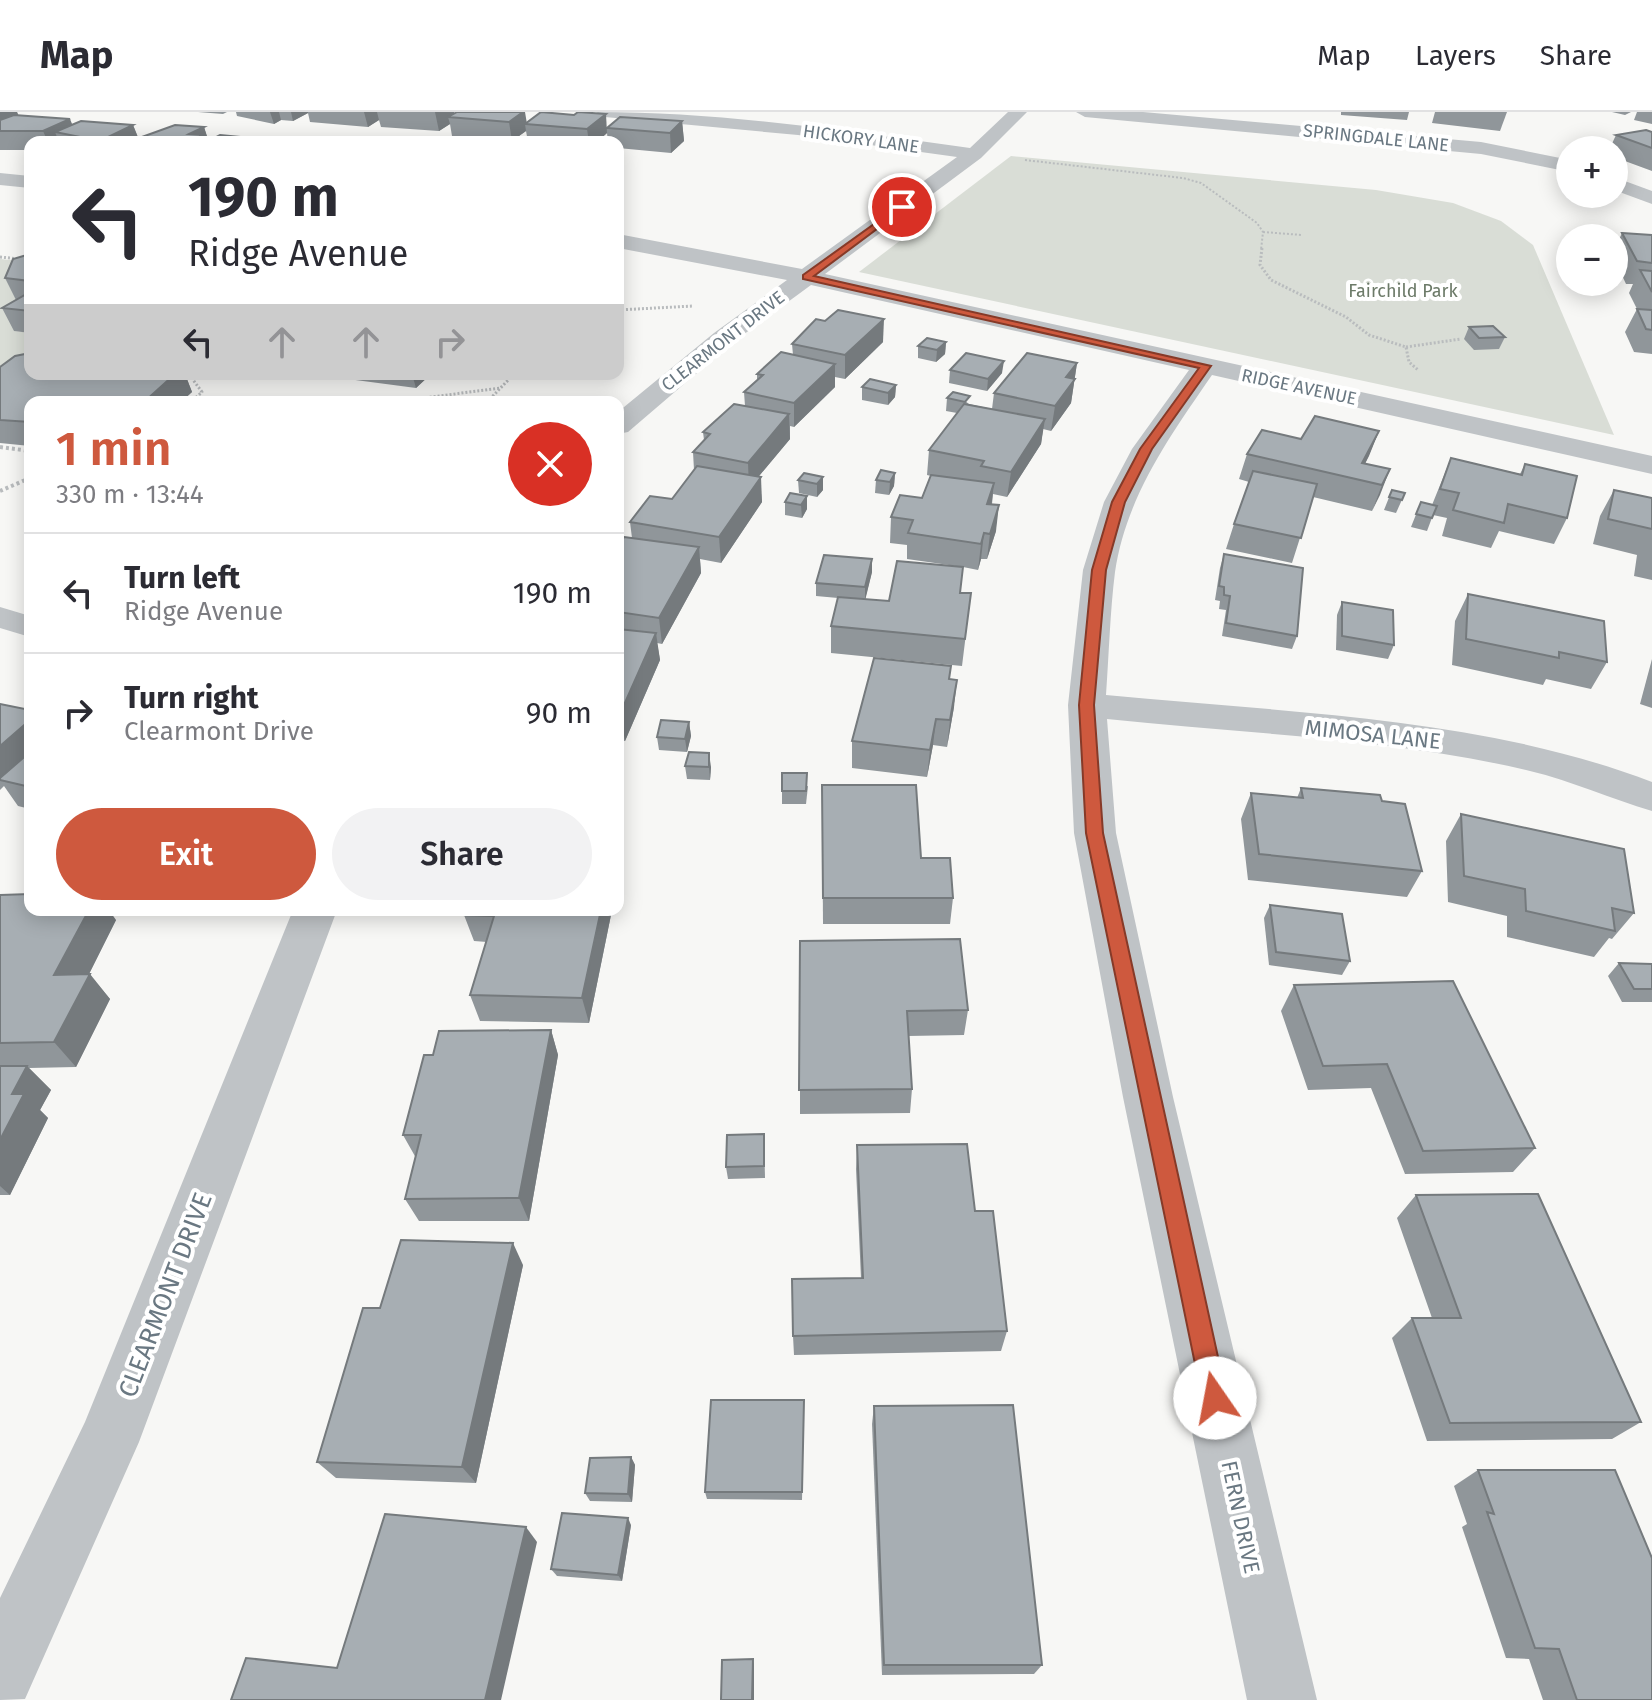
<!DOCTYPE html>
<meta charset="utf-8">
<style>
body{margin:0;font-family:"Fira Sans",sans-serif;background:#f2f2f3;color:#2b2b33;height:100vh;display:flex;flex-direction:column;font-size:30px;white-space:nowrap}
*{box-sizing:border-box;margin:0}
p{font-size:26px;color:#7c7c81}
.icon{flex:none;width:44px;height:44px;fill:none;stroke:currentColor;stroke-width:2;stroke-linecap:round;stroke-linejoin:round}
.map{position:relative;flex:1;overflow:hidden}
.drawer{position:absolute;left:24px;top:284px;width:600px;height:520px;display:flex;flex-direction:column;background:#fff;border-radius:16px;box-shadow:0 4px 20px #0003}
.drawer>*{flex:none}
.guide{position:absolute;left:24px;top:24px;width:600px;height:244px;border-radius:16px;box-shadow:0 4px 20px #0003;background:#fff;color:#2b2b33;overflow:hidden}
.controls{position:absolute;left:1556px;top:24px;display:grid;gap:16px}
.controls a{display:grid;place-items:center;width:72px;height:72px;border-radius:50%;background:#fff;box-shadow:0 4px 20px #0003;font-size:40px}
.pin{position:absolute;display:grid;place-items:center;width:68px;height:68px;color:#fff;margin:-34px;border:4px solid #fff;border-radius:50%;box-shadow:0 2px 8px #0007}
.me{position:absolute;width:88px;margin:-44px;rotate:348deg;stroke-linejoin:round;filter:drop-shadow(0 0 6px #0008)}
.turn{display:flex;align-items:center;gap:28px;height:168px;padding:0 32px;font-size:36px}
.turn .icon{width:104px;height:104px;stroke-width:2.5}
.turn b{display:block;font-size:56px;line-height:68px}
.lanes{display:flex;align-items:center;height:76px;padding:0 32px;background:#0003;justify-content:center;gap:40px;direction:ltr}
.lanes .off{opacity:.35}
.round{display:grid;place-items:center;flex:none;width:84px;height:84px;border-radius:42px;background:#f2f2f3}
.summary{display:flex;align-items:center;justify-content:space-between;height:136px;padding:0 32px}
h1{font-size:48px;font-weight:600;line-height:60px;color:#ce593e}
.cta{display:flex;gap:16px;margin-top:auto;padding:16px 32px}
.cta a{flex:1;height:92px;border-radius:48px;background:#ce593e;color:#fff;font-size:32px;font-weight:600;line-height:92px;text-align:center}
.cta a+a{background:#f2f2f3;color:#2b2b33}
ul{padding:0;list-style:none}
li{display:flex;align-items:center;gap:24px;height:120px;padding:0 32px;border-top:2px solid #e1e1e2}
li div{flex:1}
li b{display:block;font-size:30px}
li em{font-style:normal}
header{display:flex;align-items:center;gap:48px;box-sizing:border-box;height:112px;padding:0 40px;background:#fff;border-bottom:2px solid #e1e1e2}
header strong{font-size:38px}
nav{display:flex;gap:44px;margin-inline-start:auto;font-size:28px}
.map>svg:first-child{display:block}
.green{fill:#d9ddd6}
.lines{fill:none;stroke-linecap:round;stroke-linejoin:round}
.path-far2{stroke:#b9bcbe;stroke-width:2;stroke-dasharray:2 2;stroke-linecap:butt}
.path-far1{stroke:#b9bcbe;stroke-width:3;stroke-dasharray:2 2;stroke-linecap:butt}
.path{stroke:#b9bcbe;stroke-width:4;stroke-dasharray:3 3;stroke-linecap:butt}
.street{fill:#bfc3c6;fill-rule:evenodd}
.wall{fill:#90969a}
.shaded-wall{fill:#757a7d}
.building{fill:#a7aeb3;stroke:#757a7d;stroke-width:2}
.route{fill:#ce593e;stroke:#863a28;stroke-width:2}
.labels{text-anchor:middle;stroke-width:8;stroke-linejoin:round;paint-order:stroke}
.far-street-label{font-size:18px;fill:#6a7882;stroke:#fff}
.far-park-label{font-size:18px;fill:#6c7a68;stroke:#fff}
.street-label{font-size:22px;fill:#6a7882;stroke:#fff}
.near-street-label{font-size:26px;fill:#6a7882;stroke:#fff}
</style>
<header>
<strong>Map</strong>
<nav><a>Map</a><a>Layers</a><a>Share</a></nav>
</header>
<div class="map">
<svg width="1652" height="1588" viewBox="0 0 1652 1588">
<rect width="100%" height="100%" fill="#f7f7f5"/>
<g class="green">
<polygon points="1011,44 1376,78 1453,91 1501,109 1533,133 1614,323 859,160"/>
<polygon points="0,147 30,150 15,219 30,221 30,262 0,284"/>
</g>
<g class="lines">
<g class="path-far2">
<polyline points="1025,48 1183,66 1201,71 1257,111 1263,120 1261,138"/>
<polyline points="1263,120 1302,123"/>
</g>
<g class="path-far1">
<polyline points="1262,136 1260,153 1271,168 1346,205 1369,223 1406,235 1409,250 1418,258"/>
<polyline points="0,145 30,148"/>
<polyline points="618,198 693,194"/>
<polyline points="1406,235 1461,227"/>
<polyline points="184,267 191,265 202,280 191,290"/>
<polyline points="394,290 500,276"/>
<polyline points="487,290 514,262"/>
</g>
<g class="path">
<polyline points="0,335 30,339"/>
<polyline points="0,379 30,366"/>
</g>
<g class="street">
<path d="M596,0C722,0 846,19 970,36L1008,0H1027L981,46L825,162L1652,344V362L1212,263C1170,324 1126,385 1115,460C1110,500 1109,542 1106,583C1288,601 1479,604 1652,670V699C1611,687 1572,669 1530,659C1393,626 1247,622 1107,607L1116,721L1173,985L1317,1588H1247L1123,985L1074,721L1068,593L1083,458L1104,390L1132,337L1189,258L811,173L732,231L628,320L618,322V300L714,221L787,168L618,136V122L802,157L957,45L798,23L605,5Z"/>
<polygon points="1076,0 1143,0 1481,30 1570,48 1570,60 1481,42 1085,5"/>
<polygon points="0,61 30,64 30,76 0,73"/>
<polygon points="1614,65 1652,79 1652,92 1614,78"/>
<polygon points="0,495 30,504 30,525 0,516"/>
<polygon points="293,798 337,798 139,1330 25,1587 0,1588 0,1486 85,1310"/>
</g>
</g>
<g class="wall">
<polygon points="0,0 17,0 18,3 72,13 133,13 138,26 204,15 208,29 280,30 30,30 30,38 0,38"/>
<polygon points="198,0 227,0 223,2"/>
<polygon points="236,0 454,0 454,1 526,11 608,15 682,9 684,29 671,41 618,36 618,30 608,30 607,21 597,30 528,30 526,19 512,29 452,24 450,12 439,19 381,15 379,8 368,15 310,10 308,1 293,9 281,8 274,12 237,4"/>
<polygon points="1341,0 1409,0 1407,8 1341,3"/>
<polygon points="1435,0 1507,0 1500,19 1432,11"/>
<polygon points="1612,0 1631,0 1625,3"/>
<polygon points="1637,0 1652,0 1652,12 1634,8"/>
<polygon points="1652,20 1652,59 1614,45 1614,38 1609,38 1616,23"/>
<polygon points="1622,121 1652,123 1652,242 1634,240 1625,220 1637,197 1629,181 1633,172 1626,172 1614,146 1614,138"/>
<polygon points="30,142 30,221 14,219 2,196 16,188 5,166"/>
<polygon points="1469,215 1505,225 1499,237 1474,238 1464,227"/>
<polygon points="883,230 845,267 835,265 835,275 794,315 790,314 790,327 759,364 762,390 721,451 700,447 701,461 662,532 657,531 660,548 625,629 618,628 618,435 632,426 630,410 672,387 694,358 693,340 704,328 703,320 745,294 744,280 757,269 757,262 793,243 792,232"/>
<polygon points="946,230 945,242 936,250 918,246 918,234"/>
<polygon points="1077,251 1071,291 1051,319 1043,317 1041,332 1007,385 993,382 992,392 996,419 987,447 981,447 978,458 963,455 960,481 971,481 962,554 831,541 831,514 838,486 816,484 816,471 872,447 872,460 865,487 889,489 956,454 907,447 907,433 890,431 891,405 922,386 931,364 927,363 929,338 957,301 946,299 947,286 953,280 969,292 992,297 994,281"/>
<polygon points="0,255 30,262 185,262 192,280 181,290 30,290 30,334 0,331"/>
<polygon points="950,258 1002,261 987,279 949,271"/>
<polygon points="310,262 431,262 416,276"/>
<polygon points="896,273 895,285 888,293 862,288 862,275"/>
<polygon points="1379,319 1365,352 1390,357 1372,399 1313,385 1292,451 1226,437 1234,412 1249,370 1239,367 1247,342 1301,327"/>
<polygon points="1451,346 1520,362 1525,352 1567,406 1554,432 1499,419 1491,436 1442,424 1447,406 1433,403 1427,419 1411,415 1421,390 1432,393"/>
<polygon points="895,361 894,374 889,383 875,381 876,368"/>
<polygon points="823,365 823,378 817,385 799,381 798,368"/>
<polygon points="1392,378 1405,381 1396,401 1384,398"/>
<polygon points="1614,378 1652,386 1652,468 1634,464 1637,443 1593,432 1600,404"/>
<polygon points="807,384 807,397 802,406 785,403 785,390"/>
<polygon points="1224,442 1297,524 1292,537 1222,524 1226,498 1219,497 1220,489 1215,488 1220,456"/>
<polygon points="1468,482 1607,550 1591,577 1546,567 1543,573 1452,553 1455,509"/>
<polygon points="1342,490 1394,533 1388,547 1336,538 1337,503"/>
<polygon points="1652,547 1652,596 1640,592"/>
<polygon points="950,567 954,595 947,635 933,633 927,665 852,656 852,629"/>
<polygon points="0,592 30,598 30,697 18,694 4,674 0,678"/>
<polygon points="689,610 691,624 687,640 659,638 657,625"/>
<polygon points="685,654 711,655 710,668 687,667"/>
<polygon points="822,673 921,746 953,786 950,812 823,812"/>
<polygon points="808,674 806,692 782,692 782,679"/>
<polygon points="1301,676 1382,689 1422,759 1407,785 1248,768 1241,707 1251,681 1297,686"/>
<polygon points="1461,702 1634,801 1612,827 1609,826 1594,845 1507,825 1507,804 1448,790 1446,729"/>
<polygon points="0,783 116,808 89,862 110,887 76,955 29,956 51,978 40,998 48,1006 10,1083 0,1083"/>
<polygon points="1270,793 1350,849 1342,863 1269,853 1264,806"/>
<polygon points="612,798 589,911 480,909 470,883 487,830 474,829 464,803"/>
<polygon points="800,829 968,898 964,923 908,924 912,977 910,1001 800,1002"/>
<polygon points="1619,851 1652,852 1652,890 1622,890 1608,864"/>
<polygon points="1294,873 1535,1036 1513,1060 1405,1062 1371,976 1308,978 1281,899"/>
<polygon points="551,918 558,943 529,1109 419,1109 405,1087 416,1046 403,1023 433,943"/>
<polygon points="764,1022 765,1066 728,1067 726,1055"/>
<polygon points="857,1033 975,1099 1007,1219 1001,1239 794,1243 793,1224 861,1166 856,1057"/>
<polygon points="1416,1083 1641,1310 1612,1327 1427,1329 1392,1226 1412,1206 1432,1206 1397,1106"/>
<polygon points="523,1153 476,1371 336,1366 317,1350 380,1196"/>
<polygon points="874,1294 1042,1553 1034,1562 882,1563 872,1312"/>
<polygon points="804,1297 802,1388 707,1387 705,1380"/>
<polygon points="631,1345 635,1353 632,1390 590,1389 585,1381"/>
<polygon points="1478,1358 1652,1588 1543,1588 1529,1547 1506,1546 1462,1415 1467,1412 1454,1374"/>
<polygon points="631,1413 622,1469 557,1464 551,1457"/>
</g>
<g class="shaded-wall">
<polygon points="0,0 17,0 21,9 0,17"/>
<polygon points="270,0 279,0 281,8 274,12"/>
<polygon points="291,0 308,0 308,1 293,9"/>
<polygon points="364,0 377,0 379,8 368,15"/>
<polygon points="435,0 454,0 455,6 448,5 450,12 439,19"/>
<polygon points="523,0 525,0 527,12 525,12 526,19 512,29 509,10"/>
<polygon points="606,2 607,21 597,30 589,30 587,17"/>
<polygon points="70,7 77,24 55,20 59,30 48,30 43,19"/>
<polygon points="682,9 684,29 671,41 670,21"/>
<polygon points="133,13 140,30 101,30 100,29"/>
<polygon points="204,15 209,30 190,30 189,22"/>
<polygon points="884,207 883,230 845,267 845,243"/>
<polygon points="946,230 945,242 936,250 937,238"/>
<polygon points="1004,249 1002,261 987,279 988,267"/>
<polygon points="1077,251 1071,291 1051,319 1055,294 1066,265"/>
<polygon points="835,252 835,275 794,315 794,291"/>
<polygon points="175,262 185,262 192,280 181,290 144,290"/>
<polygon points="412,262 431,262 416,276"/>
<polygon points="896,273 895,285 888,293 888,281"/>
<polygon points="789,302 790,327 749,376 748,351"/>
<polygon points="1045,307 1041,332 1007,385 1011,360"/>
<polygon points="1379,319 1369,344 1357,367 1362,351"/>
<polygon points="1390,357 1380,383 1372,399 1382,373"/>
<polygon points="895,361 894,374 889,383 890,370"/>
<polygon points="761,365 762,390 721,451 719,425"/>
<polygon points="823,365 823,378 817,385 817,372"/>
<polygon points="994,371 991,397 987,392"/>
<polygon points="807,384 807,397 802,406 801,393"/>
<polygon points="999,393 996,419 987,447 990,422"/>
<polygon points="984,421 981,447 978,458 981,432"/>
<polygon points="699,435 701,461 662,532 659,506"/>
<polygon points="872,447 872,460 865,489 865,475"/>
<polygon points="656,521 660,548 625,629 620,602"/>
<polygon points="957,568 954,595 947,635 950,608"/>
<polygon points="936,607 933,633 927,665 930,638"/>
<polygon points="30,608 30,651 0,668 0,634"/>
<polygon points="689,610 691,624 687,640 685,627"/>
<polygon points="618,631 622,652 618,669"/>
<polygon points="709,641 711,655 710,668 709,655"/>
<polygon points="89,798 109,798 116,808 76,888 54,863"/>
<polygon points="601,798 612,798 589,911 582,886"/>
<polygon points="90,862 110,887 76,955 54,930"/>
<polygon points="551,918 558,943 529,1109 519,1086"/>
<polygon points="27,954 51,978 40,998 48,1006 10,1083 0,1074 0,1028 12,982"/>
<polygon points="513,1131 523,1153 476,1371 462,1355"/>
<polygon points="631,1345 635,1353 632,1390 628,1382"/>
<polygon points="628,1406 631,1413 622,1469 618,1463"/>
<polygon points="526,1415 537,1430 501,1588 485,1588"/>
<polygon points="753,1547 754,1552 754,1588 752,1588"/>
</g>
<g class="building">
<polygon points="457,0 523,0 509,10 448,5"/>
<polygon points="541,0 574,3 578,0 606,2 587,17 525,12"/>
<polygon points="14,3 70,7 43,19 0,19 0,8"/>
<polygon points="620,5 682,9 670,21 607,16"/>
<polygon points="81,9 133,13 100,29 55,20"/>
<polygon points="175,13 204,15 189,22 203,23 190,30 128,30"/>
<polygon points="1646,18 1652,20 1652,36 1616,23"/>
<polygon points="220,23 280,29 277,30 207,30"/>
<polygon points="300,27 338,30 295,30"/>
<polygon points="1622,121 1652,123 1652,151 1637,149"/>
<polygon points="30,142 30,169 5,166 13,147"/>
<polygon points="1640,158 1652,159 1652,180"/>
<polygon points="30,180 30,199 2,196"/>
<polygon points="1637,197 1652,198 1652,218 1646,217"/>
<polygon points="838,198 884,207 845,243 792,232 816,207 825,209"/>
<polygon points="1493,214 1505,225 1479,226 1469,215"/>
<polygon points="927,226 946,230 937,238 918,234"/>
<polygon points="781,240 835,252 794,291 744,280 763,263 757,262"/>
<polygon points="30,241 30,262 175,262 144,290 30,290 30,310 0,308 0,255 15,244"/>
<polygon points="966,241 1004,249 988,267 950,258"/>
<polygon points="1027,241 1077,251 1066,265 1075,267 1055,294 994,281"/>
<polygon points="870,267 896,273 888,281 862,275"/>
<polygon points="953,280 970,284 965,290 947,286"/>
<polygon points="734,292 789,302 748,351 693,340 710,322 703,320"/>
<polygon points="964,292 1045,307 1011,360 981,354 984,349 929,338"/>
<polygon points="1315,304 1379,319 1362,351 1390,357 1382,373 1247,342 1262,318 1301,327"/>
<polygon points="1451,346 1522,363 1525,352 1577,364 1567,406 1508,392 1504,411 1453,398 1459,381 1440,377"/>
<polygon points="697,354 761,365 719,425 630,410 650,384 672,387"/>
<polygon points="881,358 895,361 890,370 876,368"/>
<polygon points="1253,359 1317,372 1301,426 1234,412"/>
<polygon points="804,361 823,365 817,372 798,368"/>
<polygon points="931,363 994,371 987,392 999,393 990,422 984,421 981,432 908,421 913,408 891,405 900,383 922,386"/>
<polygon points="1392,378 1405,381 1402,388 1389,385"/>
<polygon points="1614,378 1652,386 1652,417 1608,407"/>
<polygon points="790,381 807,384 801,393 785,390"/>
<polygon points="1421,390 1437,394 1432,406 1416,402"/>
<polygon points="624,425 699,435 659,506 618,500 618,435"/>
<polygon points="1224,442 1303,456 1297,524 1226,511 1230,484 1224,483 1224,475 1219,474"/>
<polygon points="824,443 872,447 865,475 816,471"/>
<polygon points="897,449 963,455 960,481 971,481 965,527 831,514 838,485 889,489"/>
<polygon points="1468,482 1604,509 1607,550 1559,540 1559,546 1466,527"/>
<polygon points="1342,490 1393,498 1394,533 1342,524"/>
<polygon points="618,517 656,521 620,602 618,602"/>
<polygon points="874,546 951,554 949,567 957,568 950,608 936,607 930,638 852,629"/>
<polygon points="0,592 30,598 30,608 0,634"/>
<polygon points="661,608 689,610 685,627 657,625"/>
<polygon points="30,640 30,675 0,668 0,666"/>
<polygon points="689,640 709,641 709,655 685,654"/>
<polygon points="782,661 807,661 806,679 782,679"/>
<polygon points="822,673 916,673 921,746 950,746 953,786 823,786"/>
<polygon points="1301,676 1380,683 1382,689 1405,692 1422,759 1259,742 1251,681 1303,686"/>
<polygon points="1461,702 1624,737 1634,801 1612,796 1615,819 1526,799 1525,777 1464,764"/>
<polygon points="30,782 30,798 89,798 54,863 90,862 54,930 0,931 0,783"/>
<polygon points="1270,793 1342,802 1350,849 1276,840"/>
<polygon points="466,798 601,798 582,886 470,883 494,804 464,803"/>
<polygon points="960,827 968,898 907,899 912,977 799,978 800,829"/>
<polygon points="1619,851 1652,852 1652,877 1634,877"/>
<polygon points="1453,869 1535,1036 1423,1039 1387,952 1323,954 1294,873"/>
<polygon points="551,918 519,1086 405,1087 421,1023 403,1023 424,943 433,943 439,919"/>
<polygon points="0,954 27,954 12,982 24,982 0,1028"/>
<polygon points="764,1022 764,1054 726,1055 727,1023"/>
<polygon points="967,1032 975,1099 993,1099 1007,1219 793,1224 792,1167 863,1166 857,1033"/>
<polygon points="1538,1082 1641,1310 1450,1311 1412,1206 1461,1206 1416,1083"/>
<polygon points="401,1128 513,1131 462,1355 317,1350 363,1196 380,1196"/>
<polygon points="711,1288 804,1288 802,1380 705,1380"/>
<polygon points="1013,1293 1042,1553 884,1553 874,1294"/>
<polygon points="631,1345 628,1382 585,1381 590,1346"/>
<polygon points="1478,1358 1615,1358 1652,1446 1652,1588 1577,1588 1559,1537 1535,1536 1487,1400 1494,1402"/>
<polygon points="562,1401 628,1406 618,1463 551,1457"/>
<polygon points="385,1402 526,1415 485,1588 231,1588 246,1546 337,1556"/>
<polygon points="753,1547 752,1588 721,1588 722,1548"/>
</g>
<polygon class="route" points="902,92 905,96 814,164 1211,254 1152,337 1125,390 1106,458 1094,593 1103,721 1227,1286 1224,1295 1215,1299 1206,1295 1202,1286 1086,721 1079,593 1092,458 1112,390 1140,337 1199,256 803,167 803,163"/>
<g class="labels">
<g class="far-street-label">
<text transform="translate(1376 26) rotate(6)" y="6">SPRINGDALE LANE</text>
<text transform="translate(861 27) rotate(8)" y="6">HICKORY LANE</text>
<text transform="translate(723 229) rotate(-38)" y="6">CLEARMONT DRIVE</text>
<text transform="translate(1299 275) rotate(12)" y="6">RIDGE AVENUE</text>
</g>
<g class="far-park-label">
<text x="1403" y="185">Fairchild Park</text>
</g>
<g class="street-label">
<text transform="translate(1373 622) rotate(6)" y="8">MIMOSA LANE</text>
<text transform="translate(1241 1405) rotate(78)" y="8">FERN DRIVE</text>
</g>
<g class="near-street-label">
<text transform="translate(165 1183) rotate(-69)" y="9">CLEARMONT DRIVE</text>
</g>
</g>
</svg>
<div class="controls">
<a>+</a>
<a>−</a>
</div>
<div class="pin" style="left:902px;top:95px;background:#d93025"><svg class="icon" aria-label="arrive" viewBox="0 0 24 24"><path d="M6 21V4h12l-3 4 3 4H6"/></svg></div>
<svg class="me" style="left:1215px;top:1286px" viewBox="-20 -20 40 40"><circle r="19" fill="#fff"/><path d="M0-13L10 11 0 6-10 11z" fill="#ce593e"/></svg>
<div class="guide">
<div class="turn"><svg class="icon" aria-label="left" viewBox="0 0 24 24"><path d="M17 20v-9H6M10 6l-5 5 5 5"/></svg><div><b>190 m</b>Ridge Avenue</div></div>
<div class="lanes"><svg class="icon" aria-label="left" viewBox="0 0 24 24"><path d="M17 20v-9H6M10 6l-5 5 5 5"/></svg><svg class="icon off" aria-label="ahead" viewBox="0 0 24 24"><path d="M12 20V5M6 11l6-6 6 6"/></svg><svg class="icon off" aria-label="ahead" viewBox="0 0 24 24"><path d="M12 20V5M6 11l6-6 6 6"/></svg><svg class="icon off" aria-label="right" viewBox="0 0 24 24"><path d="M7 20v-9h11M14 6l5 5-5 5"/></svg></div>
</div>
<section class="drawer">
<div class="summary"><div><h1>1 min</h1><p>330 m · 13:44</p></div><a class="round" style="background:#d93025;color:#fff"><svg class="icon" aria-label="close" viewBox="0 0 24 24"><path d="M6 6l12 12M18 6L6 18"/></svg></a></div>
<ul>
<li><svg class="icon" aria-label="left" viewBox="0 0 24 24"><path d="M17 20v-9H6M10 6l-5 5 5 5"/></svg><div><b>Turn left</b><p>Ridge Avenue</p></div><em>190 m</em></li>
<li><svg class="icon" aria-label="right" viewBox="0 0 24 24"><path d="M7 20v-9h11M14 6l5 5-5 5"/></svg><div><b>Turn right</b><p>Clearmont Drive</p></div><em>90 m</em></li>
</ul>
<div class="cta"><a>Exit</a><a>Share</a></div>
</section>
</div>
